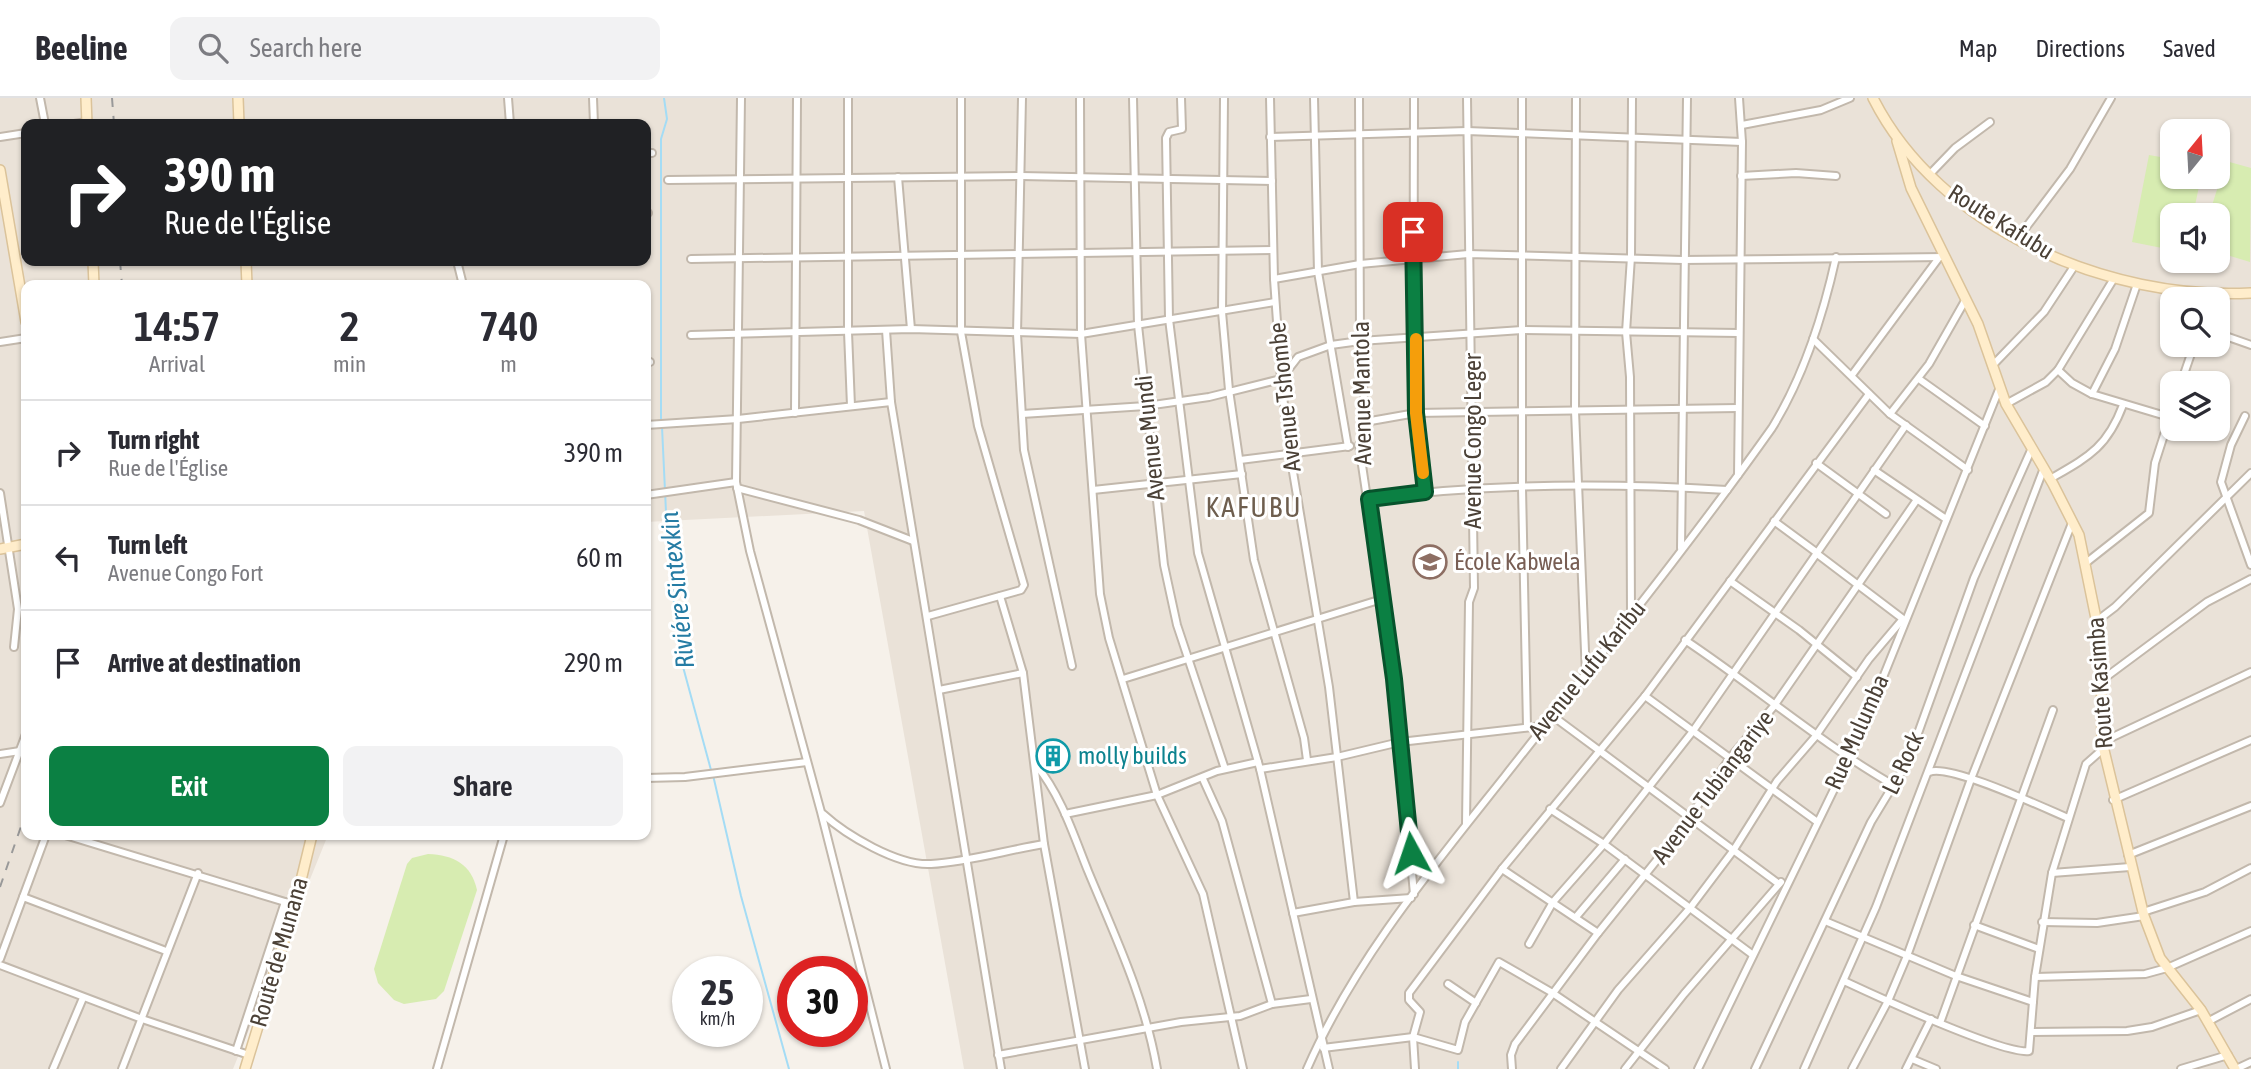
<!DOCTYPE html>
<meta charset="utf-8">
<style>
body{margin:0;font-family:"Asap Condensed",sans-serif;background:#f2f2f3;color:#2b2b33;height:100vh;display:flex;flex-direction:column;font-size:26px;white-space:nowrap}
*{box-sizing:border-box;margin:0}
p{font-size:23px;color:#7c7c81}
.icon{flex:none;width:38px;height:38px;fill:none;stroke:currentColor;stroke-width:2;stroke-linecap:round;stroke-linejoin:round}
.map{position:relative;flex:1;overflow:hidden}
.side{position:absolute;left:21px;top:182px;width:630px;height:560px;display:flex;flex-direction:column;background:#fff;border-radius:14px;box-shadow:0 2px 5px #0004}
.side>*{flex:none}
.guide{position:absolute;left:21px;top:21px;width:630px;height:147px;border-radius:14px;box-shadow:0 2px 5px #0004;background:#202124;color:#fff;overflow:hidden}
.needle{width:46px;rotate:18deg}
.tools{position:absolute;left:2160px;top:21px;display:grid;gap:14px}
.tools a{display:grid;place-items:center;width:70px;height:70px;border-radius:14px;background:#fff;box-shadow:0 2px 5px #0004;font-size:35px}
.speed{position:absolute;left:672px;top:858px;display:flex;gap:14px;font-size:35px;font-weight:700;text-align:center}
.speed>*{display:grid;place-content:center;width:91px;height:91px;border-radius:50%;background:#fff;box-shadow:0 2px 5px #0004;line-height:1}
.speed small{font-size:18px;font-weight:400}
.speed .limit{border:10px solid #d22;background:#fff;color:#111}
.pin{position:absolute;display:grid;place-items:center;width:60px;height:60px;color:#fff;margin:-30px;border-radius:14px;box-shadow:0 4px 10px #0006}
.me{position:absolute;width:77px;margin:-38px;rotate:355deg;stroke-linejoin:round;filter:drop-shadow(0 0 5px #0008)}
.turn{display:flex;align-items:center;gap:24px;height:147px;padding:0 28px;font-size:32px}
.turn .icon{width:91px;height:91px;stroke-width:2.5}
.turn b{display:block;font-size:49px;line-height:60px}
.eta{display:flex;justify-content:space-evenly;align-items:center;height:119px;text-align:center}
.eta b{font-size:42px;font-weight:600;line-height:49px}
.button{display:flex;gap:14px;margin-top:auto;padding:14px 28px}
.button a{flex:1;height:80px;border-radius:14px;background:#0b8043;color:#fff;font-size:28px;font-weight:600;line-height:80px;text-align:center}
.button a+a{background:#f2f2f3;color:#2b2b33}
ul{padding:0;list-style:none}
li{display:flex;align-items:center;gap:21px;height:105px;padding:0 28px;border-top:2px solid #e1e1e2}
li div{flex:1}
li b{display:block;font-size:26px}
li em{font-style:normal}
header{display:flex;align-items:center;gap:42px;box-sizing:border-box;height:98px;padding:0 35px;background:#fff;border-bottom:2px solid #e1e1e2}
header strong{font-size:33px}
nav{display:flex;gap:38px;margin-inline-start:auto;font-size:24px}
.search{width:490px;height:63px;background:#f2f2f3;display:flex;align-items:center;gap:18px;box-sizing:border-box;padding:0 24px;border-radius:14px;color:#7c7c81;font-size:26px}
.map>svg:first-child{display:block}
.residential{fill:#eae2d8;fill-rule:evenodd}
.green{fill:#d7ecb1}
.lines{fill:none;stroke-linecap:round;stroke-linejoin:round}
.stream{stroke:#a4dcf5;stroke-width:2}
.street-casing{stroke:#c2b8ac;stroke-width:10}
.secondary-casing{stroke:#dbc39a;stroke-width:12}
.street{stroke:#fff;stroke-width:6}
.secondary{stroke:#ffedcb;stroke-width:9}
.rail{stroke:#999;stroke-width:2;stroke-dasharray:9 9;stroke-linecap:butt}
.route-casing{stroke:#07532c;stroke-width:18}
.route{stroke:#0b8043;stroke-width:12}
.slow{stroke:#f59e0b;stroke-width:12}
.labels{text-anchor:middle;stroke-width:6;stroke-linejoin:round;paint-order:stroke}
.street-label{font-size:24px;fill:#4b4137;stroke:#fff}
.education-label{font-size:24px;fill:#785e54;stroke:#fff;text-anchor:start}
.culture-label{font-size:24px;fill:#0d838f;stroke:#fff;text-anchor:start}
.water-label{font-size:26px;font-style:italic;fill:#257ca4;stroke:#fff}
.quarter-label{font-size:28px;letter-spacing:2px;fill:#6e5e4e;stroke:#fff}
</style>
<header>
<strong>Beeline</strong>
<div class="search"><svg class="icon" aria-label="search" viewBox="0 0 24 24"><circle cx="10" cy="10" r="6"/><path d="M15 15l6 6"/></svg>Search here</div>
<nav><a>Map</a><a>Directions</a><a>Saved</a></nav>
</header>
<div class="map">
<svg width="2251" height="971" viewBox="0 0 2251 971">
<rect width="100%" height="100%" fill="#f6f1ea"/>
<path class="residential" d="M0,0H2251V971H964L864,413L646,424V187H26V737H328L233,971H0ZM26,26H646V163H26ZM2172,33H2217V79H2172ZM2172,117H2217V163H2172ZM2172,201H2217V247H2172ZM2172,285H2217V331H2172Z"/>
<g class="green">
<polygon points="2149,57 2172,61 2172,79 2201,79 2193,117 2172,117 2172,152 2132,144"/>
<polygon points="2226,63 2251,70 2250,164 2217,154 2217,117 2209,117"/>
<path d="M428,756C454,757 471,766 477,792L444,893L436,901L404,906L394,902L378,885L374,871L407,766L412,760Z"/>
</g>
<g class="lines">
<g class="stream">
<polyline points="661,323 661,41 667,21 664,0"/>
<polyline points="662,329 667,435 679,554 711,672"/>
<polyline points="713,677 741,798 789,971"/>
<polyline points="1458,964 1458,971"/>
</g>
<defs>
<g id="street">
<polyline points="40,0 45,26"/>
<polyline points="508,0 510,26"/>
<polyline points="593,0 594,26"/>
<polyline points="741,0 736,384 750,453 821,714 886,971"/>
<polyline points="848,0 848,234 851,308"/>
<polyline points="1022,0 1017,236 1024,352 1072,568"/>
<polyline points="1080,0 1081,236 1100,496 1109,540 1157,697 1203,796 1243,971"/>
<polyline points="1133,0 1138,227 1164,467 1177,527 1225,671"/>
<polyline points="1181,0 1182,31 1169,34 1166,40 1169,221 1198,455 1260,671 1329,971"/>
<polyline points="1224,0 1222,214 1229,292 1254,462 1304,640 1307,662"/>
<polyline points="1270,0 1274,181 1281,281 1290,356 1329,589 1354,804"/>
<polyline points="1314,0 1318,174 1348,349"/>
<polyline points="1359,0 1360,243 1367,343 1359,347 1394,581 1414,796"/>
<path d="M1414,0C1414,131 1411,263 1425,394"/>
<polyline points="1522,0 1522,390 1527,629"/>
<polyline points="1576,0 1575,313 1586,577"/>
<polyline points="74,26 87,24"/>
<polyline points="1742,27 1821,12 1850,0"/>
<polyline points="0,39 26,35"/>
<polyline points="1270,39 1467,33 1742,44"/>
<polyline points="646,55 652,55"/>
<polyline points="1930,76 1955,50 1990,24"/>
<polyline points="1741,78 1796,75 1836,78"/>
<polyline points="898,79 911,231"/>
<polyline points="668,82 1021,78 1272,83"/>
<polyline points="646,115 648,115"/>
<polyline points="2018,140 2070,71 2111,0"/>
<polyline points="691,161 1273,152"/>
<polyline points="457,163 463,187"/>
<polyline points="1274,181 1360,166 1468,156 1683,162 1944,159"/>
<polyline points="886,232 891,304 1001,971"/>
<polyline points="2217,235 2251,247"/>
<polyline points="691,237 911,231 1081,236 1275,204"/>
<polyline points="1813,241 1890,316 1968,372"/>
<polyline points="0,244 26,240"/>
<polyline points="646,264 650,264"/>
<polyline points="1992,268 2044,214 2075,167"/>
<polyline points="2058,272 2072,285 2092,296 2169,319"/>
<polyline points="1852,277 1938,161"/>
<polyline points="1919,281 1985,328"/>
<polyline points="2181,285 2194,247"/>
<polyline points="2092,296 2115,251 2137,186"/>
<polyline points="2006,306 2046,284 2058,272 2113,182"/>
<polyline points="795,315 797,0"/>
<polyline points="1022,316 1146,308 1209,299 1281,281 1298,259 1331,247 1360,243 1522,232 1739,235"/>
<polyline points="1890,316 1929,266 1966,201"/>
<polyline points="2245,318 2231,347 2221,384 2251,467"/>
<polyline points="1365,324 1416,315 1738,310"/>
<polyline points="646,327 738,321 891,304"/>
<polyline points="1240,362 1350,348"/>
<polyline points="1816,365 1886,416"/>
<polyline points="1874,372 1946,421"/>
<polyline points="1738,377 1742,44 1739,0"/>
<path d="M2050,381C2088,359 2107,350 2123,307"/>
<polyline points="737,390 859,422 913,443"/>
<polyline points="1093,392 1242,376"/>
<polyline points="0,395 18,511 14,549"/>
<polyline points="646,397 736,384"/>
<path d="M1369,401C1486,385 1609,385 1727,392"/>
<polyline points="1774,423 1816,454"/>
<polyline points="1681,450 1687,0"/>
<polyline points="1816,455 1903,521"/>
<polyline points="2087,464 2149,415 2155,365 2172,312"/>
<polyline points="1730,483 1799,532 1857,579"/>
<polyline points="1000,498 1023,575 1044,746 1085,971"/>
<polyline points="928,518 1021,492 1024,487 978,328 961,234 961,0"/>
<polyline points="1631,519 1630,279 1626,234 1631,159 1632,0"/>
<polyline points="2098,522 2115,509 2251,375"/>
<path d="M1685,542C1757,590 1820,645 1895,688"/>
<polyline points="1123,581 1382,501"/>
<polyline points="2102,582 2207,504 2251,481"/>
<polyline points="939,592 1023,575"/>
<polyline points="1645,598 1816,723"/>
<polyline points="1550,616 1779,786"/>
<polyline points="2102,644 2251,574"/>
<polyline points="0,656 20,653"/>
<path d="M1036,667C1061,697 1074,738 1088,773C1115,838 1145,901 1157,971"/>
<polyline points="1260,671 1337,659 1400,644 1542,628"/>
<path d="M1929,674C1949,665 2044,710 2068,720"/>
<polyline points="646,680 685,679 807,664"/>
<polyline points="1203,681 1222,723 1272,906"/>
<polyline points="2113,702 2251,642"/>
<polyline points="0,705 26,636"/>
<polyline points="1550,711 1604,746 1753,857"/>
<path d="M823,716C846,737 898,768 931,766C968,764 1007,752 1044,746"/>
<polyline points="1065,716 1157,697 1217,673 1258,664"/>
<polyline points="1466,726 1469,504 1474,490 1467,0"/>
<polyline points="65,737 295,807"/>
<polyline points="2128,757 2251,708"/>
<polyline points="1502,771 1598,835"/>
<polyline points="2052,775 2130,769"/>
<polyline points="23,799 166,853"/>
<polyline points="2143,814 2205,794 2251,770"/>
<polyline points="1293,815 1354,804 1411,800"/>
<polyline points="1576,819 1625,761"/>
<polyline points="1825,823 1956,878 2033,904"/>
<polyline points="2042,824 2097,825 2144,818"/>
<polyline points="1974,827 2039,851"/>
<polyline points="1529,846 1553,804 1604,746 1693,633 1906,327"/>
<polyline points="0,861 46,737"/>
<polyline points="0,867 142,921 249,957"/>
<polyline points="2035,879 2145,876 2167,870 2251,833"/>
<path d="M1844,883C1874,897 2004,957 2029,953L2035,879L2052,775L2086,666L2103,651"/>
<polyline points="1448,886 1476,905"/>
<polyline points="2209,923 2251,901"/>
<polyline points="1940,925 2053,612"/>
<polyline points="2032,934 2127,933 2152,929 2201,912"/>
<polyline points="1323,950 1413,939 1458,952 1465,924 1499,864 1551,894 1665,971"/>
<polyline points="236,953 285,804"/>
<polyline points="998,957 1181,924 1240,918 1272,906 1311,901"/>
<polyline points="1912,961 1936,971"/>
<polyline points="53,971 83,900"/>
<polyline points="122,971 198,775"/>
<polyline points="437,971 504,737"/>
<path d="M1307,971C1354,863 1432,770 1505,678C1595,563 1687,450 1772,330C1804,278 1823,218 1836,159"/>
<polyline points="1415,971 1413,939 1420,914 1409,902 1409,895 1502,771 1645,598 1869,296"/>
<polyline points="1512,971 1511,957 1515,946 1598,835 1681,732 1730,660 1774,608 1916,403"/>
<polyline points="1561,971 1618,892 1690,810 1733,753 1777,683 1815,639 1869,561 1902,522"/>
<polyline points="1625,971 1684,896 1781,784"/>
<polyline points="1698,971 1857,644 2000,289"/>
<polyline points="1755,971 1871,724 1908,663 1974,480 2032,350"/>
<polyline points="1804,971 1876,809 2044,370"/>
<polyline points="1852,971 1888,903 1907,858 1971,681 2072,425"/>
<polyline points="1906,971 1931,921"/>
<polyline points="2181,971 2228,957"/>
<polyline points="2236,971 2251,964"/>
</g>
<g id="secondary">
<polyline points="86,0 87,26"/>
<polyline points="238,0 239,26"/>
<path d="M1873,0C1939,131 2109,203 2251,195"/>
<polyline points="1897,43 1911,90 1978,226 2006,306 2053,386 2079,437 2101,545 2102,644 2144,818 2160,860 2201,912 2235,971"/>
<polyline points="0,72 26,224"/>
<polyline points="93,163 94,187"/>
<polyline points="246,163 247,187"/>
<polyline points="0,451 26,446"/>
<polyline points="245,971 295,807 312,737"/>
</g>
</defs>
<use href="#street" class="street-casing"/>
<use href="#secondary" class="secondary-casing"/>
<use href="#street" class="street"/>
<use href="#secondary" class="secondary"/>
<g class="rail">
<polyline points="112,0 114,26"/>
<polyline points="120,163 122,187"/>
<polyline points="0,789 26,714"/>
</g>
</g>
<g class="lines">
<defs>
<polyline id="route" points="1411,755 1394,581 1369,401 1425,394 1416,315 1413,134"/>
</defs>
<use href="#route" class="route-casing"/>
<use href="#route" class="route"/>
<polyline class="slow" points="1416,241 1416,315 1423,375"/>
</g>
<defs>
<symbol id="school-ring" viewBox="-11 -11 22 22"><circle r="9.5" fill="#fff" stroke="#8d6e63" stroke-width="1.5"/><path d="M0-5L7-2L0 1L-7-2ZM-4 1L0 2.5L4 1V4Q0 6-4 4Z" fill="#8d6e63"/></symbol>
<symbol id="building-ring" viewBox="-11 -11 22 22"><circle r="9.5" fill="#fff" stroke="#0f9aa8" stroke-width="1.5"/><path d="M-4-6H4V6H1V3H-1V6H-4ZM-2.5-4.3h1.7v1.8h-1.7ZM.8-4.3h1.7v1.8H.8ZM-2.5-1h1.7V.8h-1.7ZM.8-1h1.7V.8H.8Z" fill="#0f9aa8"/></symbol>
</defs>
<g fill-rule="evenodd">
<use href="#school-ring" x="1411" y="445" width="38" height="38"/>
<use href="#building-ring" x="1034" y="639" width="38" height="38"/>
</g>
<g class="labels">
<g class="street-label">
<text transform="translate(2001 124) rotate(32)" y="8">Route Kafubu</text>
<text transform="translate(1362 295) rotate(-91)" y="8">Avenue Mantola</text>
<text transform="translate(1285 299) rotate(-96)" y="8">Avenue Tshombe</text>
<text transform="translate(1150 340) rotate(-96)" y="8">Avenue Mundi</text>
<text transform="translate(1473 343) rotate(-90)" y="8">Avenue Congo Leger</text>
<text transform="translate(1587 572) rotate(-51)" y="8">Avenue Lufu Karibu</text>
<text transform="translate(2100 585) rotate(-94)" y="8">Route Kasimba</text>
<text transform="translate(1857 634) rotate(-66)" y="8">Rue Mulumba</text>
<text transform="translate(1903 665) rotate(-65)" y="8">Le Rock</text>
<text transform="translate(1713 689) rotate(-53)" y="8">Avenue Tubiangariye</text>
<text transform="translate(279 854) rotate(-74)" y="8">Route de Munana</text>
</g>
<g class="education-label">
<text x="1454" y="472">École Kabwela</text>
</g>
<g class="culture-label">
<text x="1078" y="666">molly builds</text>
</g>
<g class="water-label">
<text transform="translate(677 492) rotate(-96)" y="9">Riviére Sintexkin</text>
</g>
<g class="quarter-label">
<text x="1254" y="419">KAFUBU</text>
</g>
</g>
</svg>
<div class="tools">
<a><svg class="needle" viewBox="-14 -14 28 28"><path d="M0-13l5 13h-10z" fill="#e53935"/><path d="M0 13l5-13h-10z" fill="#7c7c81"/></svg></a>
<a><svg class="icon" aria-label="sound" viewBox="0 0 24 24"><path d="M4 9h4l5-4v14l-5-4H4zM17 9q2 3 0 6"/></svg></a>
<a><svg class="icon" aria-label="search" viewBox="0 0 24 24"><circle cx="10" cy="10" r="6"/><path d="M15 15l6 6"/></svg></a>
<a><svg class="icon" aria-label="layers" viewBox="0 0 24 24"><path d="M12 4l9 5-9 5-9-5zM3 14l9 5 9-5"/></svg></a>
</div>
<div class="speed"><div>25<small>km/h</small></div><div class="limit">30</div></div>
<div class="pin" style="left:1413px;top:134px;background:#d93025"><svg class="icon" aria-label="arrive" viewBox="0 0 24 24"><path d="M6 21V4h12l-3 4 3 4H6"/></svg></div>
<svg class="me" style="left:1411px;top:755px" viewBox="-20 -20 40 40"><path d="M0-17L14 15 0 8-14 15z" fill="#0b8043" stroke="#fff" stroke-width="4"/></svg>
<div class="guide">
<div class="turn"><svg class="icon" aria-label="right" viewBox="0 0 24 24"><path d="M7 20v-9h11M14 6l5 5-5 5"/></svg><div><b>390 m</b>Rue de l'Église</div></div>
</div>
<section class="side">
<div class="eta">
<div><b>14:57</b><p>Arrival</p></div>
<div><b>2</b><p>min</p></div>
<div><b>740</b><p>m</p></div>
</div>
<ul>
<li><svg class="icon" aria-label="right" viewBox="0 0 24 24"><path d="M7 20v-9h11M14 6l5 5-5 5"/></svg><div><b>Turn right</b><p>Rue de l'Église</p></div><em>390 m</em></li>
<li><svg class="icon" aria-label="left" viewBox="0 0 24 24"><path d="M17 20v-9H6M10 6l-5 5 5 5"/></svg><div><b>Turn left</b><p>Avenue Congo Fort</p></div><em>60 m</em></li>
<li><svg class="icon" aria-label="arrive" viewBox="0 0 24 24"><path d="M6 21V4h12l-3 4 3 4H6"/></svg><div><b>Arrive at destination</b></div><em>290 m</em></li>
</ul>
<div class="button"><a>Exit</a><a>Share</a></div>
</section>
</div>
